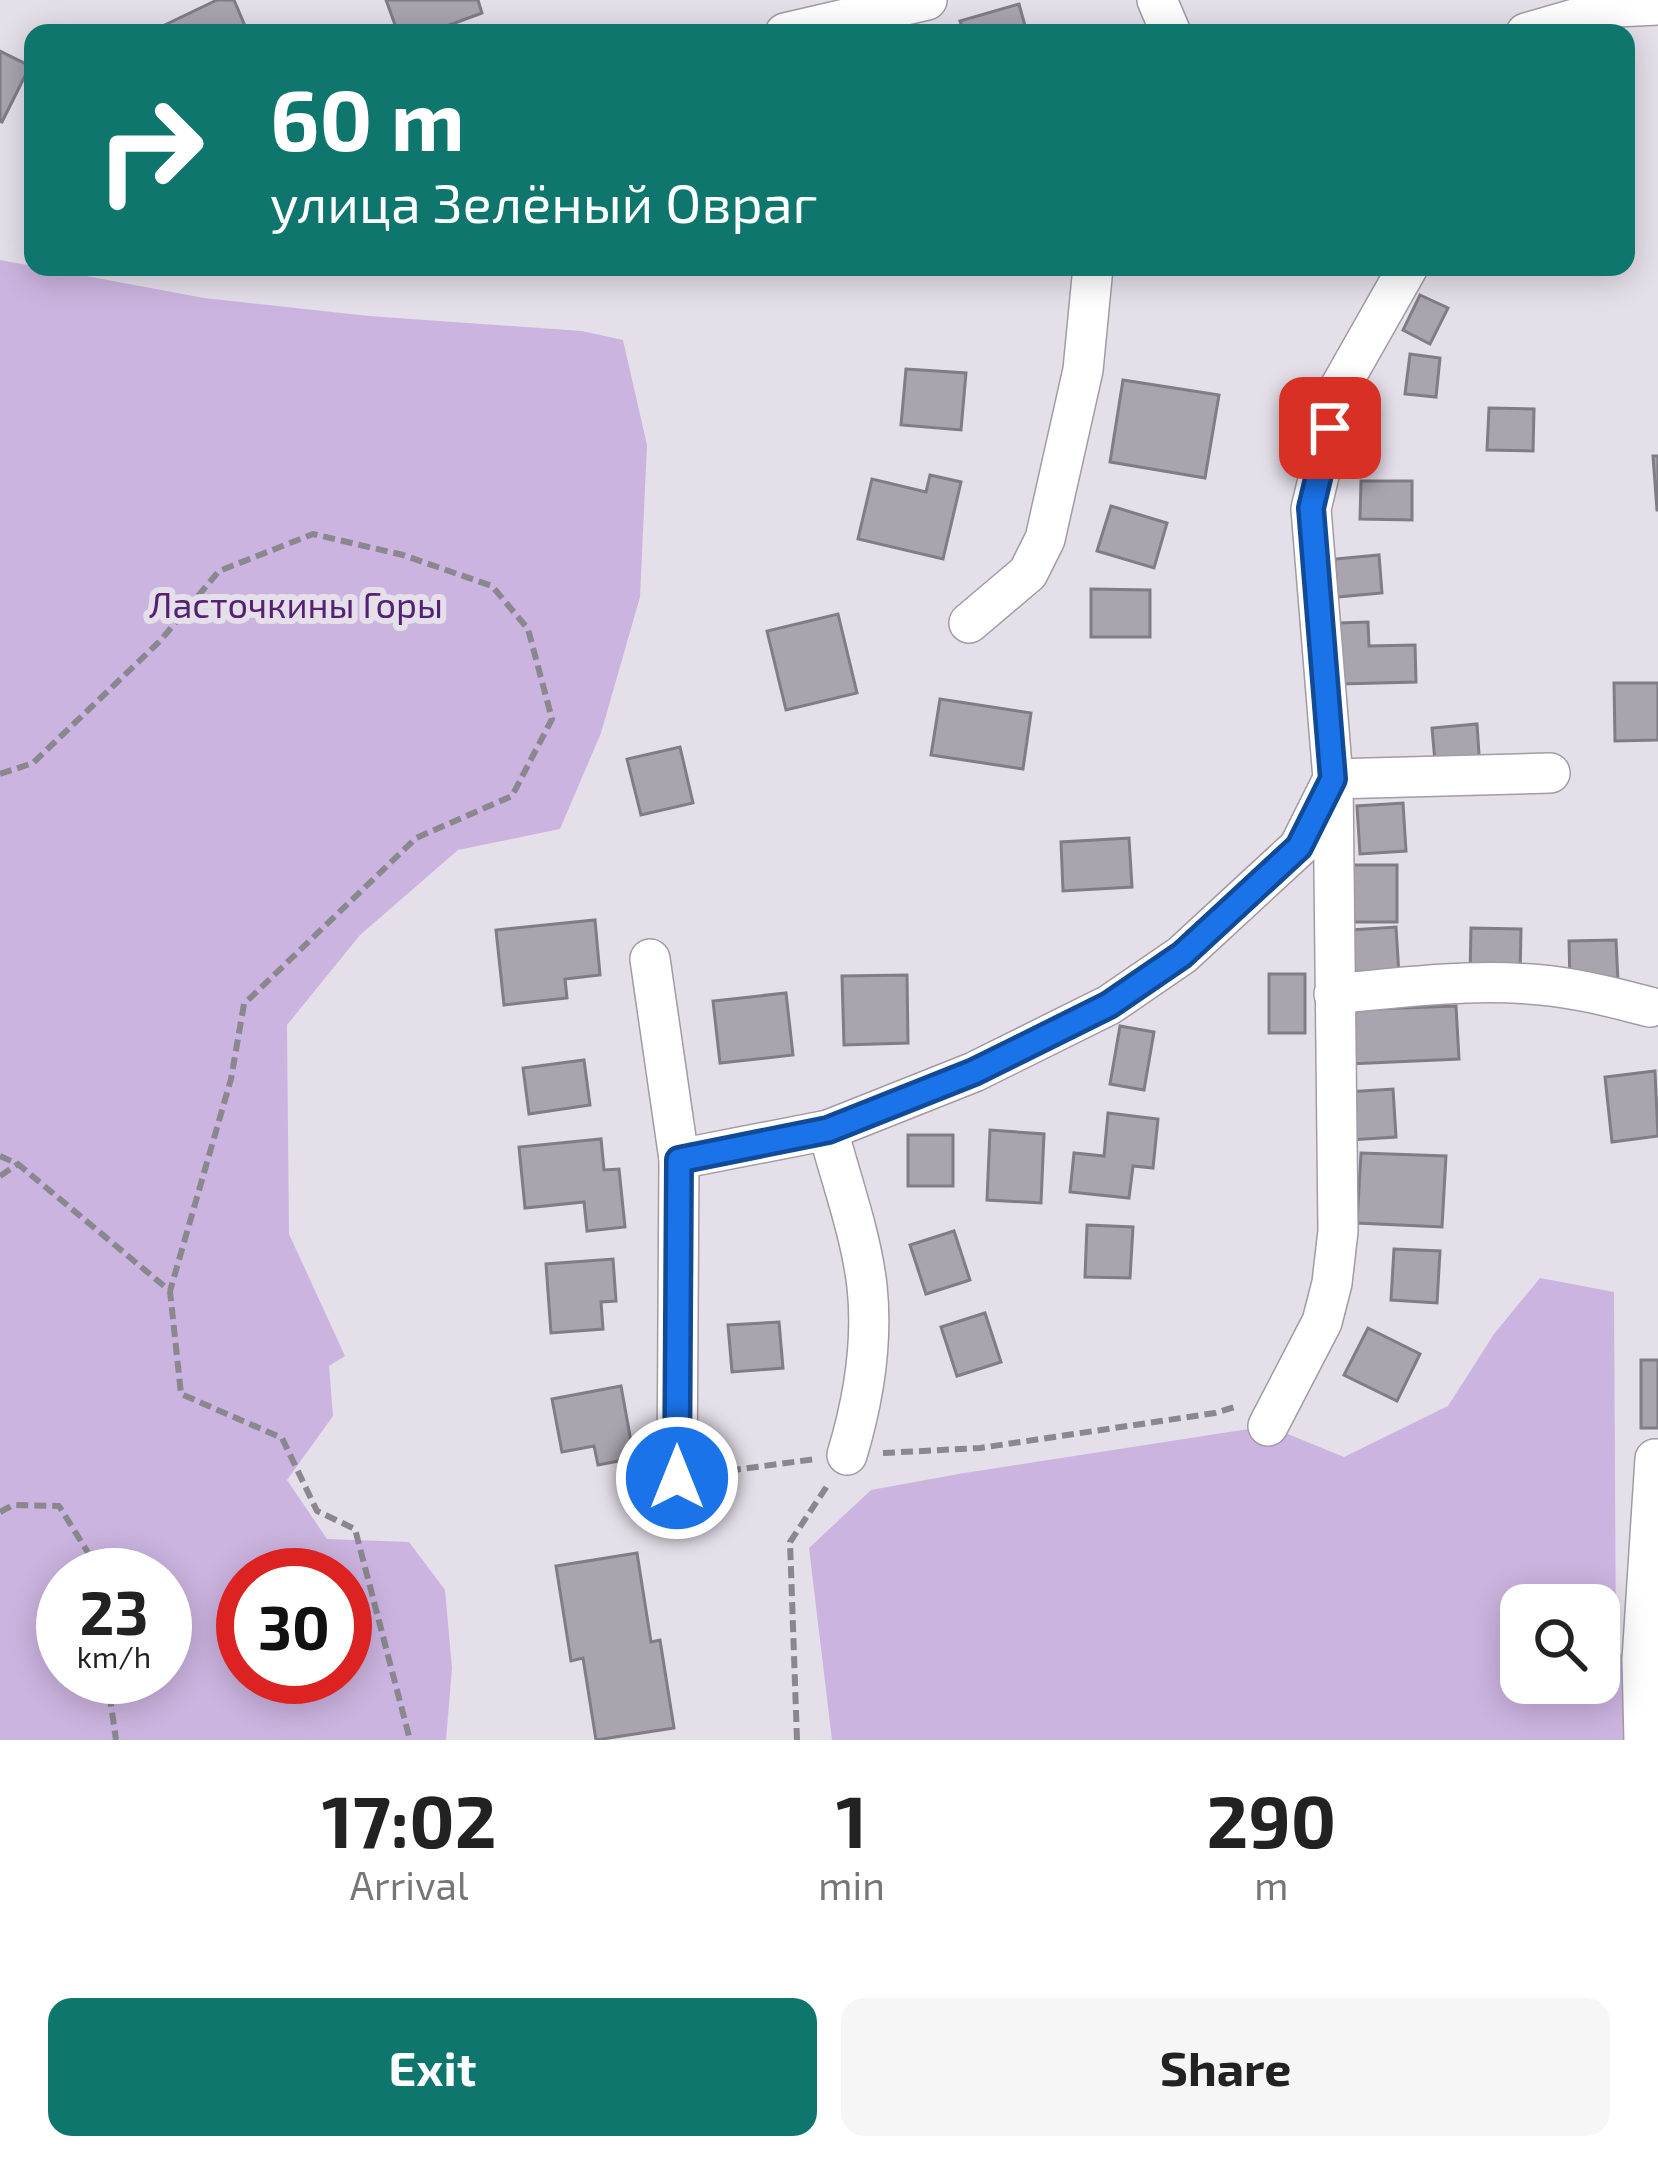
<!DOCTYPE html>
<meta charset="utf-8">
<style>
body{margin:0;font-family:"Exo 2",sans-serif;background:#f6f6f6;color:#222;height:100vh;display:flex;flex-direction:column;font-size:45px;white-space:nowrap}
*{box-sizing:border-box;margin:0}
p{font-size:39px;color:#767676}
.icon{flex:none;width:66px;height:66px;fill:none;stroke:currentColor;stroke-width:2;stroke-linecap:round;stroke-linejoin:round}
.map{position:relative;height:1740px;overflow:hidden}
.panel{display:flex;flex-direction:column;background:#fff;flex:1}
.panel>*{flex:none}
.top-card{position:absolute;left:24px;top:24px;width:1611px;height:252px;border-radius:24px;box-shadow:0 6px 30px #0003;background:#0f766e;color:#fff;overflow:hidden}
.fabs{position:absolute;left:1500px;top:1584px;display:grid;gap:24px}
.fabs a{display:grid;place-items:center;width:120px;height:120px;border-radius:24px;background:#fff;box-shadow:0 6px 30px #0003;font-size:60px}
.speed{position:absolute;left:36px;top:1548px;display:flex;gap:24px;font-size:60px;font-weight:700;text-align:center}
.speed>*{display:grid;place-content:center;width:156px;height:156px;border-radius:50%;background:#fff;box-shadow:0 6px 30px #0003;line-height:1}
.speed small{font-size:30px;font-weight:400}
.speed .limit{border:18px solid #d22;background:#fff;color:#111}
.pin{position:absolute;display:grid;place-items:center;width:102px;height:102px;color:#fff;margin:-51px;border-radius:24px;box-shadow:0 6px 18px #0006}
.me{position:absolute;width:132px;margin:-66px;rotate:0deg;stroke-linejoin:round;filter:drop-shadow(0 0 9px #0008)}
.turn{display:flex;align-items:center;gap:42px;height:252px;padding:0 48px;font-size:54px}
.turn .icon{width:156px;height:156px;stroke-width:2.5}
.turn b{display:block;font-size:84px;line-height:102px}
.eta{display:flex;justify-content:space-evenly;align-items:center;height:204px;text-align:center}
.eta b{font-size:72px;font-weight:700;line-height:84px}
.cta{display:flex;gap:24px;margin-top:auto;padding:24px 48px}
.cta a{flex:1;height:138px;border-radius:24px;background:#0f766e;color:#fff;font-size:48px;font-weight:700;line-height:138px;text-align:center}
.cta a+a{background:#f6f6f6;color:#222}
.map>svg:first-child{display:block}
.green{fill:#ccb4e0;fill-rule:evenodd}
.building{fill:#a9a4ae;stroke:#817c86;stroke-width:3}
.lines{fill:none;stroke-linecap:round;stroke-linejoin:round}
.minor-casing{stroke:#a19ba5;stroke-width:42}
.path{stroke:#8b878e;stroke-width:6;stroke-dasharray:12 6;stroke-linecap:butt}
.minor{stroke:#fff;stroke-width:39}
.route-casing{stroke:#114b97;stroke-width:30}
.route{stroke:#1a73e8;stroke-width:21}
.labels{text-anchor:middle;stroke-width:12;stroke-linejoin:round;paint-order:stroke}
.park-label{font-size:36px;fill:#552173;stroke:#e5dfe9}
</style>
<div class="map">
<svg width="1658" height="1740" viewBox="0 0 1658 1740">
<rect width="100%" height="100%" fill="#e5dfe9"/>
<g class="green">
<path d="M0,260L204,298L369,316L582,331L623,340L647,445L640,597L601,733L560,829L458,850L360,935L287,1025L289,1234L345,1356L329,1366L333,1416L287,1480L327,1539L409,1542L445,1590L452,1668L446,1740H0ZM63,1575H165V1677H63ZM243,1575H345V1677H243Z"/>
<path d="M1540,1278L1614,1292L1616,1653L1642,1660L1648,1740H832L809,1548L871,1490L964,1473L1268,1426L1344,1457L1448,1406L1494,1334ZM1521,1605H1599V1683H1521Z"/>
</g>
<g class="building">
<polygon points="217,0 234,0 248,33 148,33"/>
<polygon points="386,0 478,0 482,13 428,33 398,33"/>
<polygon points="1019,4 1027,33 964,33 960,21"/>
<polygon points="0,51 30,66 2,122 0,121"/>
<polygon points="1470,267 1519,267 1519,269 1470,272"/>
<polygon points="1420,295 1448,308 1430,344 1403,330"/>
<polygon points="1410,354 1440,358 1436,397 1405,394"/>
<polygon points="906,369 966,373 961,430 901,425"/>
<polygon points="1123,380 1219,395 1205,478 1110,462"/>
<polygon points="1489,408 1534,409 1533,451 1487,450"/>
<polygon points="1653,456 1658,456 1658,510 1657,510"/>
<polygon points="930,475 961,482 943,559 858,539 872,479 926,492"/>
<polygon points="1361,481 1412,481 1412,520 1360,519"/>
<polygon points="1111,506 1167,523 1154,568 1097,551"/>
<polygon points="1379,555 1382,593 1337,597 1335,559"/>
<polygon points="1091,589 1150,590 1150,637 1091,637"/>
<polygon points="838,614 857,693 786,710 767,631"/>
<polygon points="1368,622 1369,646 1415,645 1416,682 1341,684 1339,623"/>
<polygon points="1614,683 1658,683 1658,740 1615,741"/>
<polygon points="940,699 1031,713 1023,769 931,755"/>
<polygon points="1477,724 1480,769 1436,773 1432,728"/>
<polygon points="680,747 693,803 641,815 627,759"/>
<polygon points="1403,803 1406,851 1360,854 1357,806"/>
<polygon points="1129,838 1132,887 1063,891 1061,842"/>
<rect x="1351" y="865" width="46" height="57"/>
<polygon points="595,920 600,975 565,979 567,998 504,1005 496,930"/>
<polygon points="1396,927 1399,975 1354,978 1351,930"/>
<polygon points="1471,928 1521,929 1520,978 1470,977"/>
<polygon points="1616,940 1618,981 1570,983 1569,941"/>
<rect x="1269" y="974" width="36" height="59"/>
<polygon points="907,975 908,1043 844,1045 842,976"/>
<polygon points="786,993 793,1055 720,1063 713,1001"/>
<polygon points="1456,1006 1459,1059 1349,1064 1347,1010"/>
<polygon points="1120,1026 1154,1032 1144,1090 1110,1084"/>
<polygon points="584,1060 590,1105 529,1114 523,1068"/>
<polygon points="1655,1071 1658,1136 1612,1142 1605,1077"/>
<polygon points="1393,1089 1396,1137 1350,1140 1347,1092"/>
<polygon points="1108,1113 1158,1119 1153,1168 1133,1166 1129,1198 1070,1192 1074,1153 1104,1156"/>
<polygon points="990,1130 1044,1134 1041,1203 987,1200"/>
<rect x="908" y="1135" width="45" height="51"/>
<polygon points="601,1139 604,1170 619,1169 625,1227 587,1231 584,1202 525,1208 519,1147"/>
<polygon points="1361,1153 1446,1156 1442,1227 1357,1223"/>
<polygon points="1087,1225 1133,1227 1130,1278 1085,1277"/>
<polygon points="954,1231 970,1280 926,1294 910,1245"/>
<polygon points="1394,1249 1440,1251 1437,1303 1391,1300"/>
<polygon points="613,1259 616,1301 601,1302 603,1329 551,1333 546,1264"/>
<polygon points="985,1313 1001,1362 957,1376 941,1327"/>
<polygon points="779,1322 783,1368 732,1372 728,1325"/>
<polygon points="1368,1328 1420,1354 1397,1401 1344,1375"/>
<rect x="1641" y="1360" width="17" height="68"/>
<polygon points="621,1386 634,1458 598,1465 594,1446 562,1452 552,1399"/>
<polygon points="637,1553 651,1642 660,1640 674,1728 596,1740 583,1658 571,1661 556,1566"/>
</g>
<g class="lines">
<defs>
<g id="minor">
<polyline points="1157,0 1171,33"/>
<polyline points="785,33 927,0"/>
<polyline points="1526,33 1616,7 1658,5"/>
<polyline points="969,623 1028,573 1045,539 1083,370 1093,267"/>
<polyline points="650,959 679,1159 677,1478"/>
<path d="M1334,994C1413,986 1498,975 1577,990C1601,994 1626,1001 1650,1007"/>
<path d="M828,1130C841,1180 861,1234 867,1286C873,1342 863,1402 847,1455"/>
<polyline points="679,1159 828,1130 974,1072 1109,1005 1182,955 1299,847 1333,779 1311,509 1340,387 1408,267"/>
<polyline points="1268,1426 1322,1322 1332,1283 1338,1231 1333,779 1550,773"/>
<polyline points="1644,1740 1642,1660 1655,1459 1658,1459"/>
</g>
</defs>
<use href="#minor" class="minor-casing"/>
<g class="path">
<polyline points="0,774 33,763 160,641 219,571 313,534 403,555 492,586 528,629 552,719 512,796 416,838 244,1004 231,1079 170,1291"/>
<polyline points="0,1156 18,1164 170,1291 181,1394 282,1438 317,1511 355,1529 410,1740"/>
<polyline points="0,1176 18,1164"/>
<polyline points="883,1453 980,1448 1215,1413 1238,1406"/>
<polyline points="711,1473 816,1459"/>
<polyline points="0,1512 13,1505 59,1506 102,1575"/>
<polyline points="107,1677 116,1740"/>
<polyline points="797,1740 790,1542 829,1483"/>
</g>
<use href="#minor" class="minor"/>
</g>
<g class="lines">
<defs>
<polyline id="route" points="677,1478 679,1160 828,1130 974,1072 1109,1005 1182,955 1299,847 1333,779 1311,508 1330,428"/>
</defs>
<use href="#route" class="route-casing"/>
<use href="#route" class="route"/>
</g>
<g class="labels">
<g class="park-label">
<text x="296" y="618">Ласточкины Горы</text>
</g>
</g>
</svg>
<div class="fabs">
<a><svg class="icon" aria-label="search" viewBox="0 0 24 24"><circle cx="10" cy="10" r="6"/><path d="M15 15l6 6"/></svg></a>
</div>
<div class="speed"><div>23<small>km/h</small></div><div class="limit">30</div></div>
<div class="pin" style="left:1330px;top:428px;background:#d93025"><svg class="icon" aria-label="arrive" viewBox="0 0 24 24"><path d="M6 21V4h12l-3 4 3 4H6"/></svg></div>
<svg class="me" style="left:677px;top:1478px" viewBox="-20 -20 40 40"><circle r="17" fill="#1a73e8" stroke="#fff" stroke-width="3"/><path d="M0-11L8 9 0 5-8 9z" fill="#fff"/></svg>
<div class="top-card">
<div class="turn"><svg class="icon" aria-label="right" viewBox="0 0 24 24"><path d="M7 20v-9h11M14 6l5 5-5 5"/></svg><div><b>60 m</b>улица Зелёный Овраг</div></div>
</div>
</div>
<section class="panel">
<div class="eta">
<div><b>17:02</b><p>Arrival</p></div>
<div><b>1</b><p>min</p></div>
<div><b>290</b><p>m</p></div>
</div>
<div class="cta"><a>Exit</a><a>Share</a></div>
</section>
